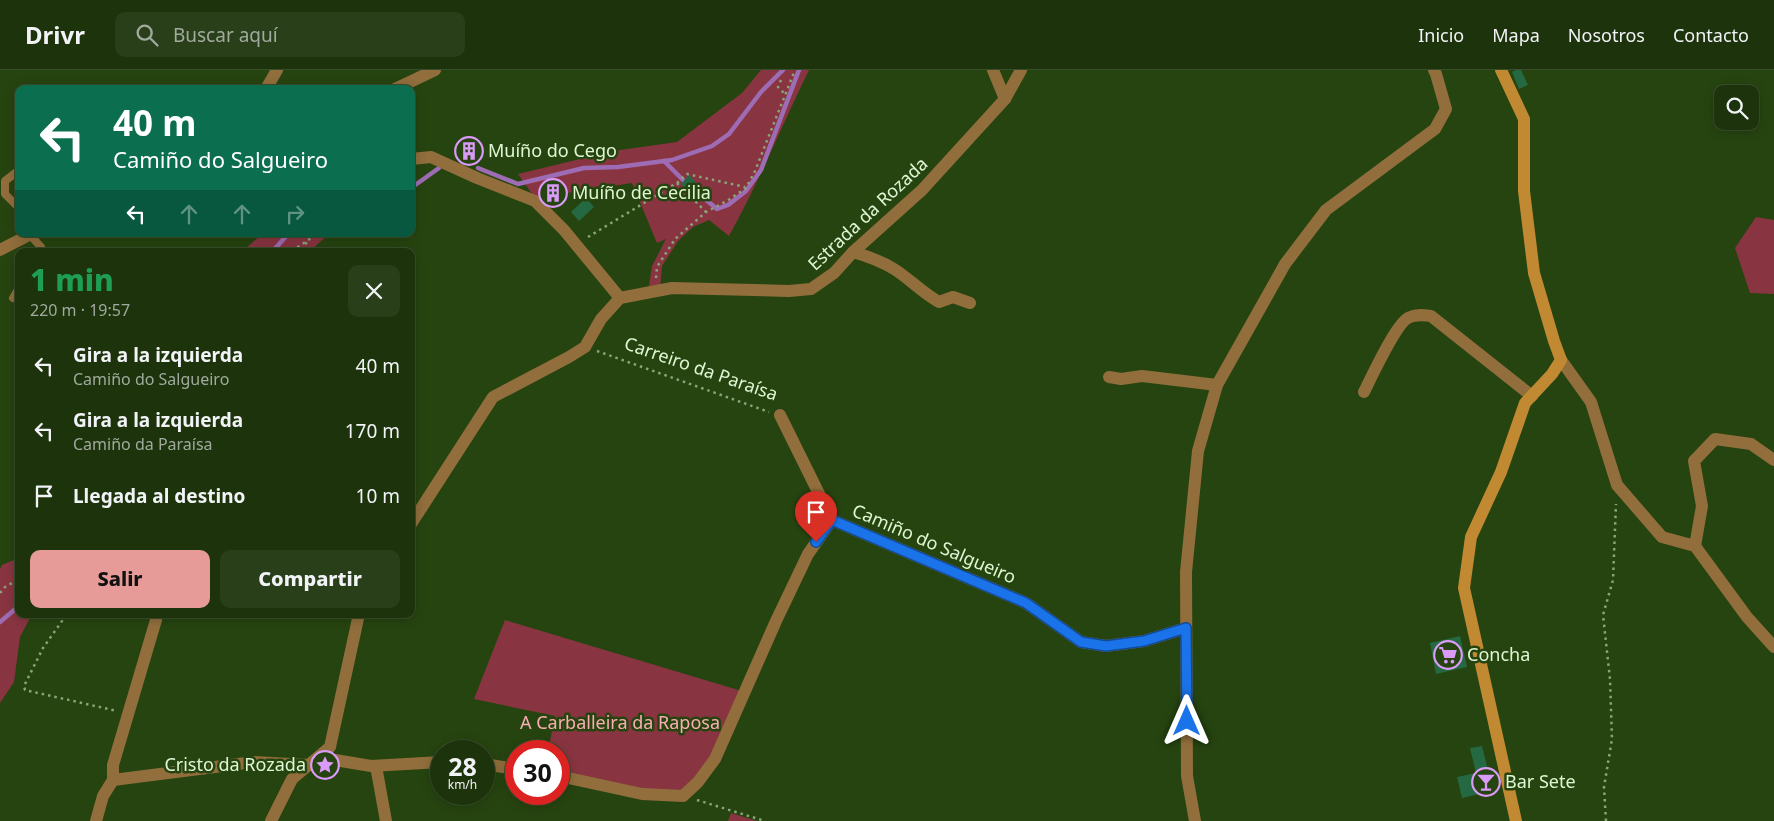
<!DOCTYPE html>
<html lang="es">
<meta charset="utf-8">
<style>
body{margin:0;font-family:"Noto Sans",sans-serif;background:#293f1a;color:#f1f3f6;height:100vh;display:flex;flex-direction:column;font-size:19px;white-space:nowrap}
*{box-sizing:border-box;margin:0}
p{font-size:16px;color:#a0aa9d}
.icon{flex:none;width:28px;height:28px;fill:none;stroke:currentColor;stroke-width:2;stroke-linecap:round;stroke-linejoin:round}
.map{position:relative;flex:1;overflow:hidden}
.panel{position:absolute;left:15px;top:178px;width:400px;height:370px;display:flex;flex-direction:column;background:#1c330c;border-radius:10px;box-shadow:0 2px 12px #0003,0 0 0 1px #3a4e2d}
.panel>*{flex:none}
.banner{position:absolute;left:15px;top:15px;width:400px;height:152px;border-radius:10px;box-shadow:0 2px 12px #0003,0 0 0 1px #3a4e2d;background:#0b6e4f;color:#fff;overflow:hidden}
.buttons{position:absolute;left:1714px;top:15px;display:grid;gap:10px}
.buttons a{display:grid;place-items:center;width:45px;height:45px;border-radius:10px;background:#1c330c;box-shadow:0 2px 12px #0003,0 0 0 1px #3a4e2d;font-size:25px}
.speed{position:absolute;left:430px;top:670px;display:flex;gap:10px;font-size:25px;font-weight:700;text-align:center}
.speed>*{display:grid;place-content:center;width:65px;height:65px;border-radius:50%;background:#1c330c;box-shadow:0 2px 12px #0003,0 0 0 1px #3a4e2d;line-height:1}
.speed small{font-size:12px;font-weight:400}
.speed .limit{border:8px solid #d22;background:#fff;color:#111}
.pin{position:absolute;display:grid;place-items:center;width:42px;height:42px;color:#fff;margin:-51px -21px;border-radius:50% 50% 50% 0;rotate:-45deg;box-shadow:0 0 5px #0007}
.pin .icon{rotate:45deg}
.me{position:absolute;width:55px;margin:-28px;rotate:0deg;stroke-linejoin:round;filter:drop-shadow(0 0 4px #0008)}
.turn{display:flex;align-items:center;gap:18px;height:105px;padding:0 15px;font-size:22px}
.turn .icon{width:65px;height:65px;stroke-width:2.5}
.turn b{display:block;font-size:35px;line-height:42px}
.lanes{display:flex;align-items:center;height:48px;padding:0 15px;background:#0003;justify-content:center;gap:25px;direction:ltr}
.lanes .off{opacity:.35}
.round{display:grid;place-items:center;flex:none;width:52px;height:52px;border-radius:10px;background:#293f1a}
.head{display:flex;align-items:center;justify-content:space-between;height:85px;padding:0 15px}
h1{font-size:30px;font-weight:800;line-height:38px;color:#1e9e55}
.cta{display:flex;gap:10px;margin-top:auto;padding:10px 15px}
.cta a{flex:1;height:58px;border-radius:10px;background:#e69b98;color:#111;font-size:20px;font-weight:800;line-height:58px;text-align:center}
.cta a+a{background:#293f1a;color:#f1f3f6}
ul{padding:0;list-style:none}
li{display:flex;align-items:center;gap:15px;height:65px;padding:0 15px}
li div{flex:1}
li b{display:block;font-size:19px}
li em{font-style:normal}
header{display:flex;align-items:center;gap:30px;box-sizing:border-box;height:70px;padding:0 25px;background:#1c330c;border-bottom:1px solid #3a4e2d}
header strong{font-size:24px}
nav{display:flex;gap:28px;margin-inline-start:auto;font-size:18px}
.search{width:350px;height:45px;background:#293f1a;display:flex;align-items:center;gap:12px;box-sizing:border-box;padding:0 18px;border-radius:10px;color:#a0aa9d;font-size:19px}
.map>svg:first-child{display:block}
.green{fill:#883541}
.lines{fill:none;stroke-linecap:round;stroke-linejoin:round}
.stream{stroke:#9e6cb5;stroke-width:4.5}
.building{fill:#246941}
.path{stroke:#8aa47a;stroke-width:2.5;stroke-dasharray:2.5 4;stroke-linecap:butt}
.lane{stroke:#916e3c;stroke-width:8}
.street{stroke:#916e3c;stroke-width:12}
.secondary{stroke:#c18931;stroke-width:12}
.route-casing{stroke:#114b97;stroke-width:12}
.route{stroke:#1a73e8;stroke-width:9}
.labels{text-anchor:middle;stroke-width:5;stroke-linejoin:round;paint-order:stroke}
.poi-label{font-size:18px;fill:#dff6d3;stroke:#264410;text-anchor:start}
.street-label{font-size:18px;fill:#dff6d3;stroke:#264410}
.park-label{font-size:18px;fill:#f9adb2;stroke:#264410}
</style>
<header>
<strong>Drivr</strong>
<div class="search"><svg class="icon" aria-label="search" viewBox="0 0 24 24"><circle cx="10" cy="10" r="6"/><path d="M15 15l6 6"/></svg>Buscar aquí</div>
<nav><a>Inicio</a><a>Mapa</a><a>Nosotros</a><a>Contacto</a></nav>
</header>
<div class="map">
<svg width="1774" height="751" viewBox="0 0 1774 751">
<rect width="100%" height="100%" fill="#264410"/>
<g class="green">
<path d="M761,0H809C782,55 759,112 729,166L709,150L693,157L678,171L662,196L660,220L648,223L652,196L666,169L657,173L632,113L535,128L518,104L613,81L677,72L742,23Z"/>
<polygon points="1756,147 1774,150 1774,224 1750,223 1735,178"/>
<polygon points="262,164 329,164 310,181 243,181"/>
<polygon points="19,488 19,544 32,544 20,567 14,612 0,633 0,499 2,495"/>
<polygon points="505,550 745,622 715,689 683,726 559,706 559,681 548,681 555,646 474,629"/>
<polygon points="731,743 757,751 728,751"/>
</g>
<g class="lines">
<g class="stream">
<polyline points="664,91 683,110"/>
<polyline points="478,98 518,114 584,98 618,97 672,90 712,76 729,64 761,22 783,0"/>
<polyline points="411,118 439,98"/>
<polyline points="698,123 717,139 728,135 746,121 761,100 799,0"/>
<polyline points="273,181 288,164"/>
<polyline points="0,552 19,536"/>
</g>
</g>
<g class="building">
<polygon points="1516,0 1521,0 1528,15 1519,19 1512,2"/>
<polygon points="466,73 478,80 472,89 460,82"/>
<polygon points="689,105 697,114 689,122 681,114"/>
<polygon points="554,111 563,117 552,136 543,130"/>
<polygon points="586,128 594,137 579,151 571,142"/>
<polygon points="1460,566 1467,597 1436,604 1430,573"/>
<polygon points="1482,676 1488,700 1492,699 1496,720 1462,728 1457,707 1476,703 1470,678"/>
</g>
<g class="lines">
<g class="path">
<polyline points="781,10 778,17 785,24"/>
<polyline points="677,113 706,142"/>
<polyline points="588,167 677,113 687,104 745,117"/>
<polyline points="292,181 317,164"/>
<polyline points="306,181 306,171"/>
<polyline points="656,208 657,197 675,169 706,142 727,131 746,118 755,101 795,0"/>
<polyline points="597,281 769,342"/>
<polyline points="0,523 5,517 19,509"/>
<polyline points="60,544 62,551 43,578 24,616 25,620 117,641"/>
<polyline points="697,730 765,751"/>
<polyline points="1606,751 1604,717 1612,669 1610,609 1603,545 1613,510 1616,434"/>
</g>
<g class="lane">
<polyline points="19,100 5,111 5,124 19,138"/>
<polyline points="30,165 41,177 38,181"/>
<polyline points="13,228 19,218"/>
</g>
<g class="street">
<polyline points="993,0 1005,29"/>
<polyline points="266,19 277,0"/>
<polyline points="395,19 435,0"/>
<polyline points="411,89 431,87 477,108 535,131 564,160 620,228"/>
<polyline points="0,180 31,164"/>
<path d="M853,182C867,186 881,191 894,199C910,209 921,222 939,232L953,227L970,233"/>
<polyline points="1561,290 1591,332 1617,415 1662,467 1695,476 1747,547 1774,577"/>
<polyline points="1109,307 1121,309 1142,306 1217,315"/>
<path d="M1364,322C1371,308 1396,254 1408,248C1415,244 1423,245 1431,246L1532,326"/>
<polyline points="780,345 832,450"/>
<polyline points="832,450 1026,533 1081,572 1106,576 1144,571 1186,558"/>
<polyline points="411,454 493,327 569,287 585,277 601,249 620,228 672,218 789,221 811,219 834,203 853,182 922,120 1005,29 1021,0"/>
<polyline points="1695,476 1702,436 1694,391 1715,369 1751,374 1774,390"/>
<polyline points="156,550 113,695 113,710 254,692 308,695 335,690 371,696 441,692"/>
<polyline points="484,694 516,699"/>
<polyline points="376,696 386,751"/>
<polyline points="559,706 642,724 683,726 698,712 715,689 776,551 808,484 832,450"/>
<polyline points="96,751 103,726 113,710"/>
<polyline points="271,751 292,709 330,677 359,544"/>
<polyline points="1195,751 1187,706 1186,502 1198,381 1217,315 1285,194 1326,140 1435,59 1446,39 1436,4 1434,0"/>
</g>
<polyline class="secondary" points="1501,0 1524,49 1524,121 1534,203 1554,271 1561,290 1552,304 1525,333 1501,402 1471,467 1464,518 1516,751"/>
</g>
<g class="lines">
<defs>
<polyline id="route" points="816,472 832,450 1026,533 1081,572 1106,576 1144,571 1186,558 1187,651"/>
</defs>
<use href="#route" class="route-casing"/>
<use href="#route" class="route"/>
</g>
<defs>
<symbol id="building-ring" viewBox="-11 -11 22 22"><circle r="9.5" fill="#264410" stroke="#da9af7" stroke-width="1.5"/><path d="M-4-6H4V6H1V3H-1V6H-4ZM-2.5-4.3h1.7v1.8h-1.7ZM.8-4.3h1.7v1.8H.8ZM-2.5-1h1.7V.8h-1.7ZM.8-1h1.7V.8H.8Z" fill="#da9af7"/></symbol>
<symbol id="supermarket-ring" viewBox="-11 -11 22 22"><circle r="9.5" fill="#264410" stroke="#da9af7" stroke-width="1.5"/><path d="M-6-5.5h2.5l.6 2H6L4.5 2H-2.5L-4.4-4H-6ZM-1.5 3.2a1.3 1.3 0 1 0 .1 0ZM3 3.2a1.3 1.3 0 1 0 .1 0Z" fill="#da9af7"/></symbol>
<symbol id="sight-ring" viewBox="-11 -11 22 22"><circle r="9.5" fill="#264410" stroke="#da9af7" stroke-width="1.5"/><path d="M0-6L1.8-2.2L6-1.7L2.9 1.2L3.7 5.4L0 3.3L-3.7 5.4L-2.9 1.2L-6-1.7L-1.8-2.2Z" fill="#da9af7"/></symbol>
<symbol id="bar-ring" viewBox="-11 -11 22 22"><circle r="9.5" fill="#264410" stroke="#da9af7" stroke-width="1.5"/><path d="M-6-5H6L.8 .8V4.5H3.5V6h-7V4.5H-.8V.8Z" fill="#da9af7"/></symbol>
</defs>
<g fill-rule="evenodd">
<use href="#building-ring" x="453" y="65" width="32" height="32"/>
<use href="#building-ring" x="537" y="107" width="32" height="32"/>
<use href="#supermarket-ring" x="1432" y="569" width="32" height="32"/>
<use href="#sight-ring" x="309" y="679" width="32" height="32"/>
<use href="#bar-ring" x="1470" y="696" width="32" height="32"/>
</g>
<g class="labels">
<g class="poi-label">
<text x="488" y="87">Muíño do Cego</text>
<text x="572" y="129">Muíño de Cecilia</text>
<text x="1467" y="591">Concha</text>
<text x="306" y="701" text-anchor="end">Cristo da Rozada</text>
<text x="1505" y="718">Bar Sete</text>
</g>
<g class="street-label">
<text transform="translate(868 144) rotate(-43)" y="6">Estrada da Rozada</text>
<text transform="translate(701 299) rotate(19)" y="6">Carreiro da Paraísa</text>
<text transform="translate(934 474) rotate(23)" y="6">Camiño do Salgueiro</text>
</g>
<g class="park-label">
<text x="620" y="659">A Carballeira da Raposa</text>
</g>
</g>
</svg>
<div class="buttons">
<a><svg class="icon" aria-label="search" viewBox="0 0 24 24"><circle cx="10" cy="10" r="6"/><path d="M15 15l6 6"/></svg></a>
</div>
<div class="speed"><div>28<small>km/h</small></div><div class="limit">30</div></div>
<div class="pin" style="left:816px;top:472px;background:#d93025"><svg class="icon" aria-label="arrive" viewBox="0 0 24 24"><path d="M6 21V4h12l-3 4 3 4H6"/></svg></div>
<svg class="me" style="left:1187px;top:651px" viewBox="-20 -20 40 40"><path d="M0-17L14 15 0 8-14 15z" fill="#1a73e8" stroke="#fff" stroke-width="4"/></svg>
<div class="banner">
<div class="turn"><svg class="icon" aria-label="left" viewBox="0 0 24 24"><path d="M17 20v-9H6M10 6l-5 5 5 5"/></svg><div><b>40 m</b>Camiño do Salgueiro</div></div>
<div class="lanes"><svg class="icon" aria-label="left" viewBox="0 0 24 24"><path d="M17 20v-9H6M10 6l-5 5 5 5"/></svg><svg class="icon off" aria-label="ahead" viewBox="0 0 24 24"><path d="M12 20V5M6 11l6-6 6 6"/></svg><svg class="icon off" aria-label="ahead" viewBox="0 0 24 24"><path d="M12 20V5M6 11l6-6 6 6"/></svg><svg class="icon off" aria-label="right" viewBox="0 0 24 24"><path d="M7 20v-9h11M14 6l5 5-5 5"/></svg></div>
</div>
<section class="panel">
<div class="head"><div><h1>1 min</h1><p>220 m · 19:57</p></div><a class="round"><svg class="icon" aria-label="close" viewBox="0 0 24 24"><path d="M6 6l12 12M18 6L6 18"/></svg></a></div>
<ul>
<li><svg class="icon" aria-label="left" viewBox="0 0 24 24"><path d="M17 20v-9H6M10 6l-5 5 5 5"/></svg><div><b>Gira a la izquierda</b><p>Camiño do Salgueiro</p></div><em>40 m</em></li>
<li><svg class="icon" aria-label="left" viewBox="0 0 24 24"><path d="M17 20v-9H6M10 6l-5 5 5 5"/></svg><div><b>Gira a la izquierda</b><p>Camiño da Paraísa</p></div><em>170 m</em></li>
<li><svg class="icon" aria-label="arrive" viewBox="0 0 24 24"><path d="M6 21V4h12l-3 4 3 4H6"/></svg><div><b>Llegada al destino</b></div><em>10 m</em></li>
</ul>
<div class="cta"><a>Salir</a><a>Compartir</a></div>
</section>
</div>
